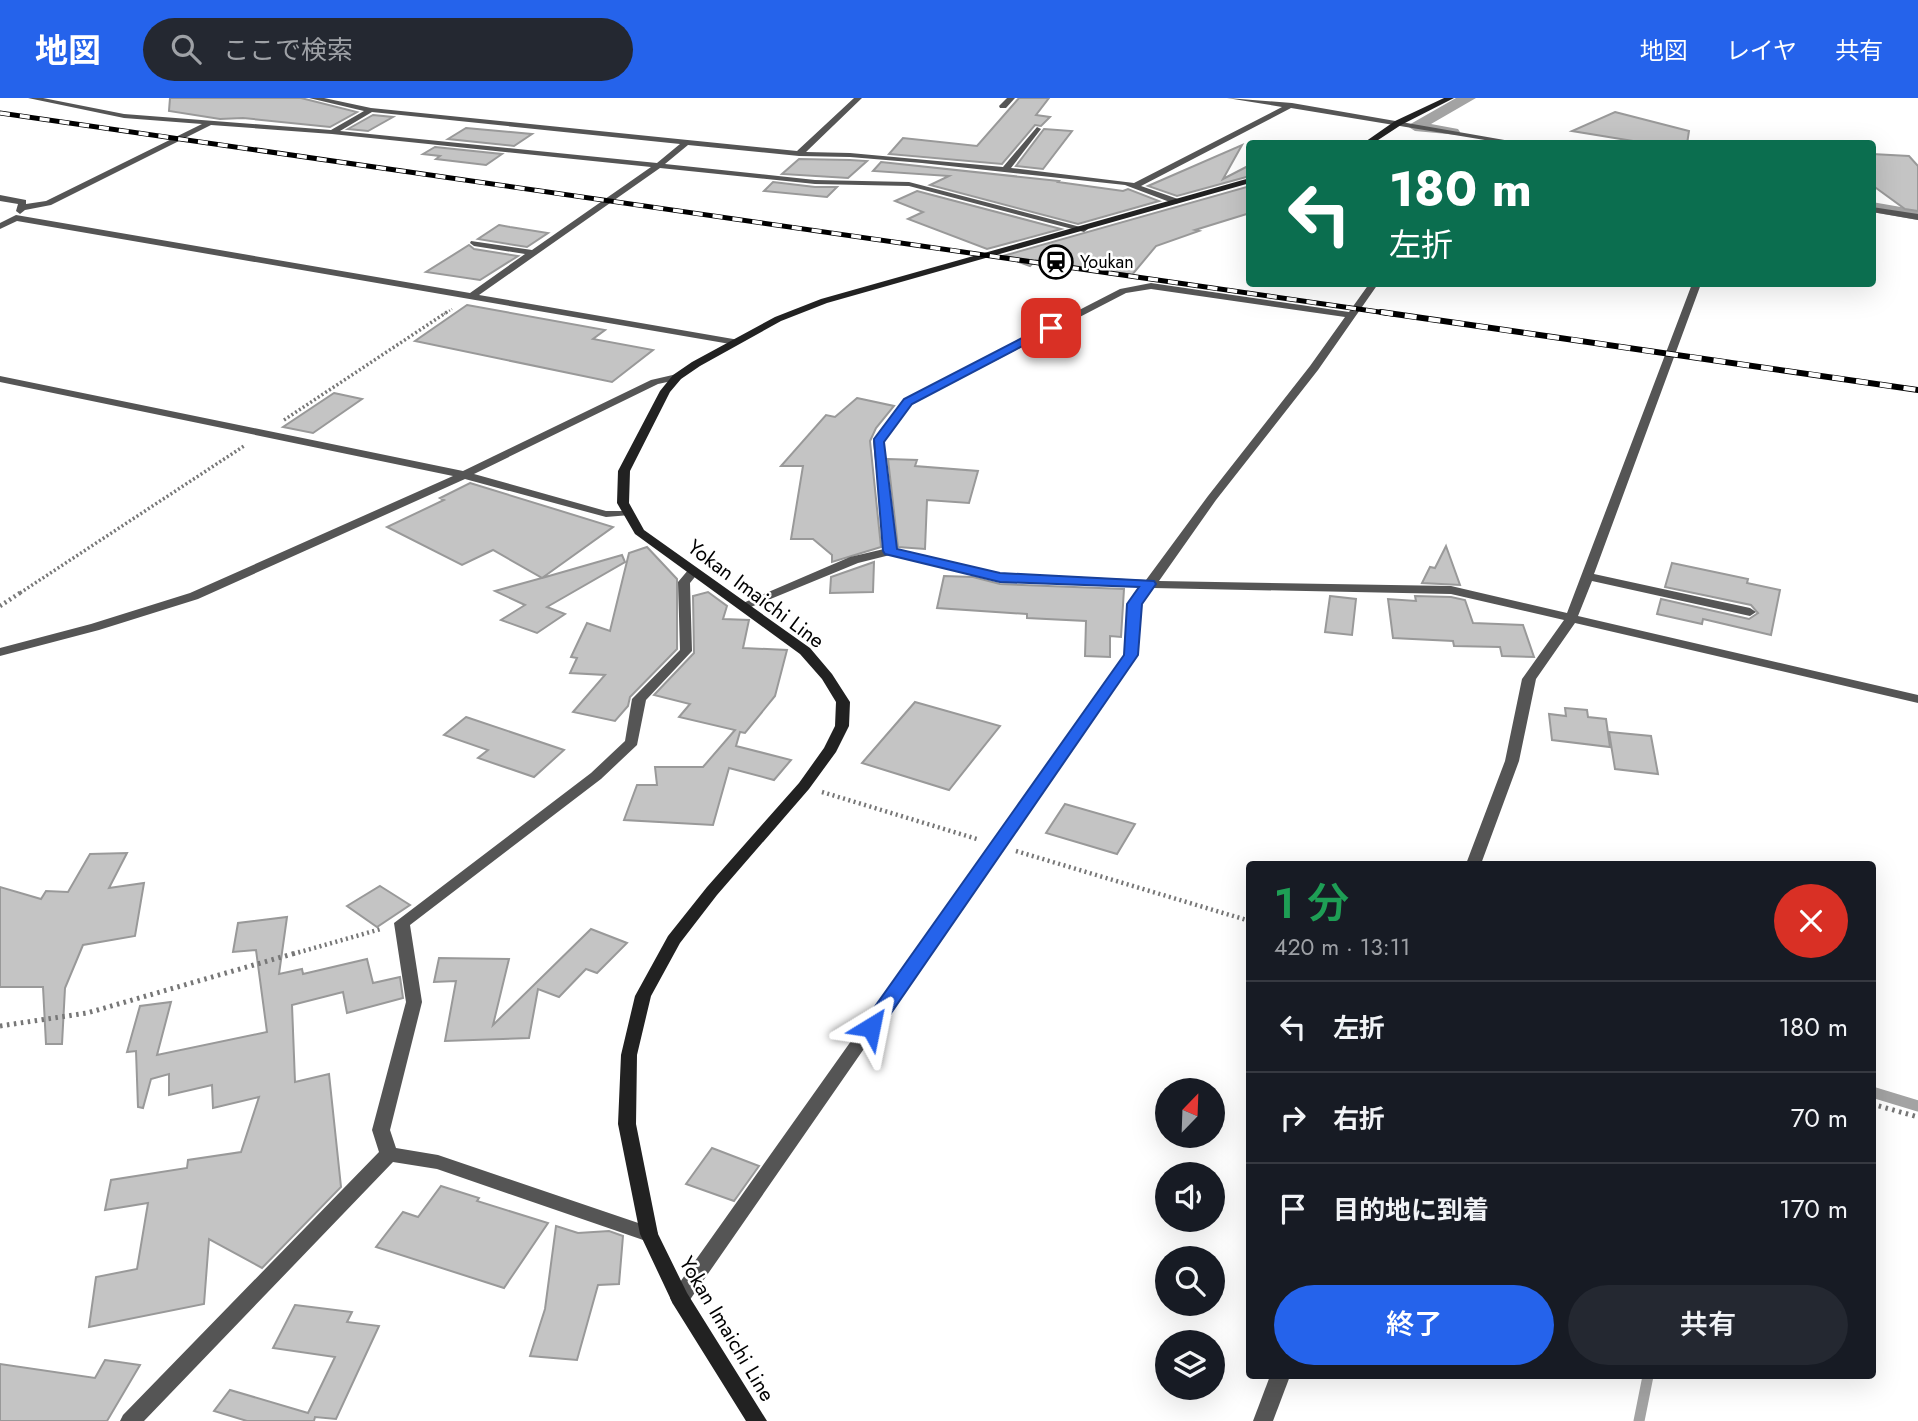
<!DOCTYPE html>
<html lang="ja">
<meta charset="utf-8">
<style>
body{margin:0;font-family:Jost,"Noto Sans JP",sans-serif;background:#242831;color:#f1f3f6;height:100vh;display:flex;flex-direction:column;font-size:26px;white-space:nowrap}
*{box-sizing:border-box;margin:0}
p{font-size:23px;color:#9ea1a6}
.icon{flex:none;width:38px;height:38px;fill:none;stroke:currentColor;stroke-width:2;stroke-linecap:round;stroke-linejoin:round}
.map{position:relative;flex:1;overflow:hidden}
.drawer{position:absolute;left:1246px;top:763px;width:630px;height:518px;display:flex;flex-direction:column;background:#171b24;border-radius:7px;box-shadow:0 7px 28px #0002}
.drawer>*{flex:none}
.guide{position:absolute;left:1246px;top:42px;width:630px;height:147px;border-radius:7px;box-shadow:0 7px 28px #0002;background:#0b6e4f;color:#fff;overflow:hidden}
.needle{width:46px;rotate:23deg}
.buttons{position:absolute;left:1155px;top:980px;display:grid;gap:14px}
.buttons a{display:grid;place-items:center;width:70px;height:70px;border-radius:50%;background:#171b24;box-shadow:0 7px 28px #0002;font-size:35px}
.pin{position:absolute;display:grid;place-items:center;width:60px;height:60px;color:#fff;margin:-30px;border-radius:14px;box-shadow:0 4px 10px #0006}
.me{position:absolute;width:77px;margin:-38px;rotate:35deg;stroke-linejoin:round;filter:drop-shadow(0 0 5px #0008)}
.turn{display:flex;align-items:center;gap:24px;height:147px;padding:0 28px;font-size:32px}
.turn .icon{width:91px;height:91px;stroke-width:2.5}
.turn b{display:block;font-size:49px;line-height:60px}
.round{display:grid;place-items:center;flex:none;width:74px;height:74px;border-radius:37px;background:#242831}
.headline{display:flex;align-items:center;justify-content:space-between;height:119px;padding:0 28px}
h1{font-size:42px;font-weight:600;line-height:52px;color:#1e9e55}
.cta{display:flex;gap:14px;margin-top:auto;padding:14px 28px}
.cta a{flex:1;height:80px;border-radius:42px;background:#2563eb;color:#fff;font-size:28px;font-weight:600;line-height:80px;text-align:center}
.cta a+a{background:#242831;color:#f1f3f6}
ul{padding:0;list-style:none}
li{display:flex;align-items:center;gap:21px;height:91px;padding:0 28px;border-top:2px solid #363941}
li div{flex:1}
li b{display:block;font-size:26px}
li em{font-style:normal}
header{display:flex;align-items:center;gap:42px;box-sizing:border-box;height:98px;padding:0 35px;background:#2563eb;color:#fff}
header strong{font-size:33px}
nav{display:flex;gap:38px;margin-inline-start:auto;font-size:24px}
.search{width:490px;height:63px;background:#242831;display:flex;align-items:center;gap:18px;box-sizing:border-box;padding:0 24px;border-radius:38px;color:#9ea1a6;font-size:26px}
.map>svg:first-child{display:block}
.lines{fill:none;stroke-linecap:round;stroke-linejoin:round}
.stream{stroke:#a3a3a3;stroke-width:11}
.canal{fill:#a3a3a3;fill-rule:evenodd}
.building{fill:#c4c4c4;stroke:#999;stroke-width:2}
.path-far3{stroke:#777;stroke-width:2.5;stroke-dasharray:1 2;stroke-linecap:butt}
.path-far2{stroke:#777;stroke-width:3.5;stroke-dasharray:2 2.5;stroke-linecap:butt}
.path-far1{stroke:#777;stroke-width:4.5;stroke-dasharray:2 3.5;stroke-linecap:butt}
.path{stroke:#777;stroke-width:5;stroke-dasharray:2.5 4.5;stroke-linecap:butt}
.minor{fill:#555;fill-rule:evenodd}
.secondary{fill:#222;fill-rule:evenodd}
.rail-far1-casing{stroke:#000;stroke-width:5}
.rail-casing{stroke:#000;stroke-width:6}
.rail-far1{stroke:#fff;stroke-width:3.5;stroke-dasharray:10;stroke-linecap:butt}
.rail{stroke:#fff;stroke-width:4.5;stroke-dasharray:12;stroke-linecap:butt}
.route{fill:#2563eb;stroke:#184099;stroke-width:2}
.labels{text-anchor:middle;stroke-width:5;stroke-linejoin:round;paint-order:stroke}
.far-poi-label{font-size:18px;fill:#000;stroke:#fff;text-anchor:start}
.street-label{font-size:21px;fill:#000;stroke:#fff}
</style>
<header>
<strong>地図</strong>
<div class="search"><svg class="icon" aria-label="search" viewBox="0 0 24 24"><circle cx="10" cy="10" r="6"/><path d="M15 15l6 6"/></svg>ここで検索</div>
<nav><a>地図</a><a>レイヤ</a><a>共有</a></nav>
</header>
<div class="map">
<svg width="1918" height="1323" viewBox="0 0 1918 1323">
<rect width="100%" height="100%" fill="#fff"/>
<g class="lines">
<g class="stream">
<polyline points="1872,994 1918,1008"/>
<polyline points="1639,1323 1648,1278"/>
</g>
<g class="canal">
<polygon points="1456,0 1476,0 1431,26 1458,31 1460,34 1458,37 1415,33 1407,28"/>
<polygon points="1872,104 1918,112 1918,122 1872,114"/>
</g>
</g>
<g class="building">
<polygon points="170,0 301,0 357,14 330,29 243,20 220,21 169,13"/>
<polygon points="1019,0 1049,0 1036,17 1050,19 1041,28 1035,27 1002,66 889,56 903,40 977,48"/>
<polygon points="1615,14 1689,33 1687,46 1633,43 1572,33"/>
<polygon points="373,17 393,19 368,33 348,31"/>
<polygon points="466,30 532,36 514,48 448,41"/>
<polygon points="1044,31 1072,33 1043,71 1016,68"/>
<polygon points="1242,47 1223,81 1250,67 1250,78 1177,98 1148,88"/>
<polygon points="435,49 502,56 486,67 436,61 440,58 423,56"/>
<polygon points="1872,56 1909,58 1918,68 1918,113 1905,111 1872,87"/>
<polygon points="799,61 850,62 867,63 848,80 782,76"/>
<polygon points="881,64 1059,83 1058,84 1123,93 1128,91 1159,103 1078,126 930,87 949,78 873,73"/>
<polygon points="773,84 815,89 837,89 827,99 764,93"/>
<polygon points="1250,88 1250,115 1195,132 1199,133 1156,148 1132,177 1036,162 1030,168 1003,158"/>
<polygon points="917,93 1061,131 987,151 908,121 923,114 895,103"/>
<polygon points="499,127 510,129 548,135 527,149 478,141"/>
<polygon points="469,147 474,151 518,158 480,182 426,174"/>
<polygon points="467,207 605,232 593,241 653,252 612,284 415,243"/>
<polygon points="334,295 362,301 313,335 283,329"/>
<polygon points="857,300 894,308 876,330 870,343 881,449 832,464 832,457 813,441 791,441 803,368 781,368 826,317 835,319"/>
<polygon points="888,361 917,362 915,368 978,373 969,405 927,402 925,451 898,449"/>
<polygon points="470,385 613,429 542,480 622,457 625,464 547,509 565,516 537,535 501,522 525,507 495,493 542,480 493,452 462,467 387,429 444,402 440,400"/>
<polygon points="1446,448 1460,487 1422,485 1430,469 1435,470"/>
<polygon points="647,449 677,481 677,551 630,599 628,608 615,623 573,614 605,577 570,575 577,560 571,559 587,525 610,533 629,455"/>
<polygon points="874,464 873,494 830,495 831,479"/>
<polygon points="1672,465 1748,481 1747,485 1780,492 1771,537 1703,521 1702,526 1657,516 1661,501 1749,521 1758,515 1751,507 1665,489"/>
<polygon points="944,478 973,479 1000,486 1124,491 1121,539 1110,538 1110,559 1085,558 1086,523 1027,520 1027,516 937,510"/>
<polygon points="708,494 727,508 723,521 749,522 743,550 787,552 775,598 745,635 740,634 736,648 791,662 774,682 729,670 713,727 624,722 637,687 657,687 655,669 703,669 735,632 679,619 690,606 654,597 694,555 693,498"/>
<polygon points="1330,498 1356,501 1352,537 1325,534"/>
<polygon points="1415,498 1451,499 1465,502 1473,525 1523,527 1534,559 1502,558 1500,549 1454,548 1453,543 1393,540 1388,501 1416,503"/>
<polygon points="915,604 1000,628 949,692 862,665"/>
<polygon points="1565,610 1587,612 1588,619 1606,621 1610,649 1552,642 1549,616 1566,618"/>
<polygon points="466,619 564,652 534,679 478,660 488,652 444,637"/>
<polygon points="1609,634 1651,638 1658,676 1615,671"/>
<polygon points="1065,706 1135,726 1117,756 1046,735"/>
<polygon points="127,755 109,790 144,785 135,838 83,847 65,890 62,946 46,946 43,889 0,889 0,789 41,801 46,793 68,794 90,756"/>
<polygon points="380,788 410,807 377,829 347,808"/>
<polygon points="287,819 279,876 302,871 303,876 367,861 373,885 400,879 403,900 347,915 343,894 292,907 295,984 329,976 341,1089 262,1170 209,1141 204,1206 89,1229 96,1179 137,1171 148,1105 105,1112 111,1082 187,1070 188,1062 241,1054 259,999 213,1010 212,987 169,997 169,976 151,981 143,1010 138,1009 136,953 127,954 140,908 171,904 157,957 267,934 256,852 233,854 238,825"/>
<polygon points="591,831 627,845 597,875 586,871 559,899 538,891 529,940 445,943 456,883 434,884 439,860 509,861 493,927"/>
<polygon points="712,1050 759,1068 734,1103 686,1086"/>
<polygon points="441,1088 479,1100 477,1103 548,1125 504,1190 376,1149 403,1114 418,1119"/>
<polygon points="556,1128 578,1135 609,1133 623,1138 619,1186 598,1187 577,1262 530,1258 545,1211"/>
<polygon points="295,1207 352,1214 347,1224 379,1228 336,1321 315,1319 314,1323 247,1323 214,1313 230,1292 308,1315 335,1259 273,1250"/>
<polygon points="105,1262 140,1267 107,1323 0,1323 0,1266 95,1280"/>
</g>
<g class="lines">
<polyline class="path-far3" points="444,216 452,211"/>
<g class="path-far2">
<polyline points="284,322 447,214"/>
<polyline points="20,495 244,348"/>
</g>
<g class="path-far1">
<polyline points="0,508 23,493"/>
<polyline points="822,694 977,741"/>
<polyline points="1016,753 1250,823"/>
<polyline points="293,856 381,831"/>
</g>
<g class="path">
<polyline points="0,928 87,915 299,854"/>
<polyline points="1872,1006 1918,1019"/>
</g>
<g class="minor">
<path d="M28,0H43L124,16L331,32L364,13L309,0H324L371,10L797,53L854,0H862L806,54L850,55L1003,69L1037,29L1041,31L1011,70L1134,85L1282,9L1227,0L1292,5L1528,46H1509L1291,10L1141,88L1178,101V105L1175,106L1125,87L922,65L850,59L799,58L688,47L665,66L815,82L909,84L1088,131L1084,134L909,88L815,86L660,70L479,197L739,242L741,244L736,247L17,123L0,131V125L16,117L470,195L525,156L474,148L470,145L471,143L532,152L651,69L332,36L211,27L51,107L25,112L20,116L16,113L18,106L0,103V97L26,102V106L46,103L202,26L124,20ZM372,14L680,46L657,65L340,33Z"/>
<polygon points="1007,0 1015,0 1006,10 1000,10 999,8"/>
<polygon points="1872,109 1918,116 1918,122 1872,114"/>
<path d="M1151,185L1349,214L1369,186H1378L1318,272L1216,402L1159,483L1451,488L1567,515L1692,186H1701L1594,476L1750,510L1756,514L1750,518L1592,483L1578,518L1918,597V605L1575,525L1536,581L1519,663L1481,766H1466L1505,663L1522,581L1564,522L1451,496L1153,490L1140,506L1137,557L687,1206L680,1208L673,1206L670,1200L673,1194L1125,557L1128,506L1141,489L1000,483L890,457L858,465L746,511L742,512L736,508L850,459L884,451L873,343L904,302L1120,191ZM1151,191L1345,219L1310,268L1208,398L1146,482L1000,475L896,451L883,343L912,306L1126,195Z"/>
<polygon points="677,276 681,277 681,281 658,286 474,376 606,413 630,413 630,417 606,419 465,381 198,501 99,532 0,558 0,550 91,526 190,495 453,378 0,284 0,278 463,373 651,282"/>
<polygon points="693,470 699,474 690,485 692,553 646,602 637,647 601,681 410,827 422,904 390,1032 396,1050 438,1057 656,1131 658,1136 656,1141 649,1144 437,1071 393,1064 144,1323 120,1323 123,1317 379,1054 372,1032 406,904 394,825 591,675 625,643 632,601 680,552 678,484 689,471"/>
<polygon points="1270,1278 1290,1278 1273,1323 1253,1323"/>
</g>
<g class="secondary">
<polygon points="1444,0 1454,0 1401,27 1372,46 1362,46 1395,23"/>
<polygon points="1250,80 1250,85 827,205 781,223 700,268 681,281 670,294 630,373 629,405 644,432 810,550 832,576 850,604 849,628 836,654 809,691 717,797 680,845 651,898 637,957 636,1026 658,1136 687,1195 767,1323 746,1323 673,1206 640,1136 618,1026 621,957 635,898 668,838 707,789 799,685 824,650 835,628 836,604 822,581 800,556 635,436 617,405 618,373 660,293 673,277 692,264 775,219 821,201"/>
</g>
<defs>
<polyline id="rail-far1" points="0,15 1393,216"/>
<polyline id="rail" points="1381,214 1918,292"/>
</defs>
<use href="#rail-far1" class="rail-far1-casing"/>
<use href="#rail" class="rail-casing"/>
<use href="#rail-far1" class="rail-far1"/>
<use href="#rail" class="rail"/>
</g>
<polygon class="route" points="1047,227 1057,230 912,306 884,344 897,451 1000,475 1154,483 1156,486 1142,506 1138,557 878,934 864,934 861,929 864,924 1124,557 1127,506 1139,489 1000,484 885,456 883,453 874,341 904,301"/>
<defs>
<symbol id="station-ring" viewBox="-11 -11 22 22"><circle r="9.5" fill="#fff" stroke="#000" stroke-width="1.5"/><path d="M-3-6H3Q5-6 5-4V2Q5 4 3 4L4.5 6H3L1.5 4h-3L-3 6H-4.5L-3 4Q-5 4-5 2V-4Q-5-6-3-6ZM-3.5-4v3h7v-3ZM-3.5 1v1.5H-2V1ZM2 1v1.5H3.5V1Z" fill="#000"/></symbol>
</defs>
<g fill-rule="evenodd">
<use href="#station-ring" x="1037" y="145" width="38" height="38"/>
</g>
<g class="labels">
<g class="far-poi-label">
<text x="1080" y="170">Youkan</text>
</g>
<g class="street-label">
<text transform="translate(756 496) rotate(37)" y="7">Yokan Imaichi Line</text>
<text transform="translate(727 1231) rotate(59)" y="7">Yokan Imaichi Line</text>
</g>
</g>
</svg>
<div class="buttons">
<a><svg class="needle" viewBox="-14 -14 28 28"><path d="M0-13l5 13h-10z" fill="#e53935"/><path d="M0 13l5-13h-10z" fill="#9ea1a6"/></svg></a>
<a><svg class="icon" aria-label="sound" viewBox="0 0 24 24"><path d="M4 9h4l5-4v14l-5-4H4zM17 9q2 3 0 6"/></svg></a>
<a><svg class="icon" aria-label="search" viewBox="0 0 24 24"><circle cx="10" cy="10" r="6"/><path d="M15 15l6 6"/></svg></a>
<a><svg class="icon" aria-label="layers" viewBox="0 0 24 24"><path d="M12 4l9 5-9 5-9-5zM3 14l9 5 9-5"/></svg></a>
</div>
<div class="pin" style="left:1051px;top:230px;background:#d93025"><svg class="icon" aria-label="arrive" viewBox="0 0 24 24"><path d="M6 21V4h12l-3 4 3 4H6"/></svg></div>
<svg class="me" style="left:871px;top:929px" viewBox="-20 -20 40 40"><path d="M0-17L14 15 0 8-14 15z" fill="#2563eb" stroke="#fff" stroke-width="4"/></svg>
<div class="guide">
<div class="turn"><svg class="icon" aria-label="left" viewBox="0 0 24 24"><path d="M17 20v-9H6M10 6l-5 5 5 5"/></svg><div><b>180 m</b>左折</div></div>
</div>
<section class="drawer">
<div class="headline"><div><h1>1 分</h1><p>420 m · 13:11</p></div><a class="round" style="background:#d93025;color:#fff"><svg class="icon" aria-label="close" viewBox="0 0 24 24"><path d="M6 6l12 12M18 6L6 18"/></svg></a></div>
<ul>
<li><svg class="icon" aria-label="left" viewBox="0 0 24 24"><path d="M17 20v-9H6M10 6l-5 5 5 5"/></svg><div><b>左折</b></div><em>180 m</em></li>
<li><svg class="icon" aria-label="right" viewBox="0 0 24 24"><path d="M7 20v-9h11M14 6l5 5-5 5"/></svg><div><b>右折</b></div><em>70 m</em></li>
<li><svg class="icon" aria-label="arrive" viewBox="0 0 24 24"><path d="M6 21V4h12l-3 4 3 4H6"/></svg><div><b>目的地に到着</b></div><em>170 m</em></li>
</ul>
<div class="cta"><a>終了</a><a>共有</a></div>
</section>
</div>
